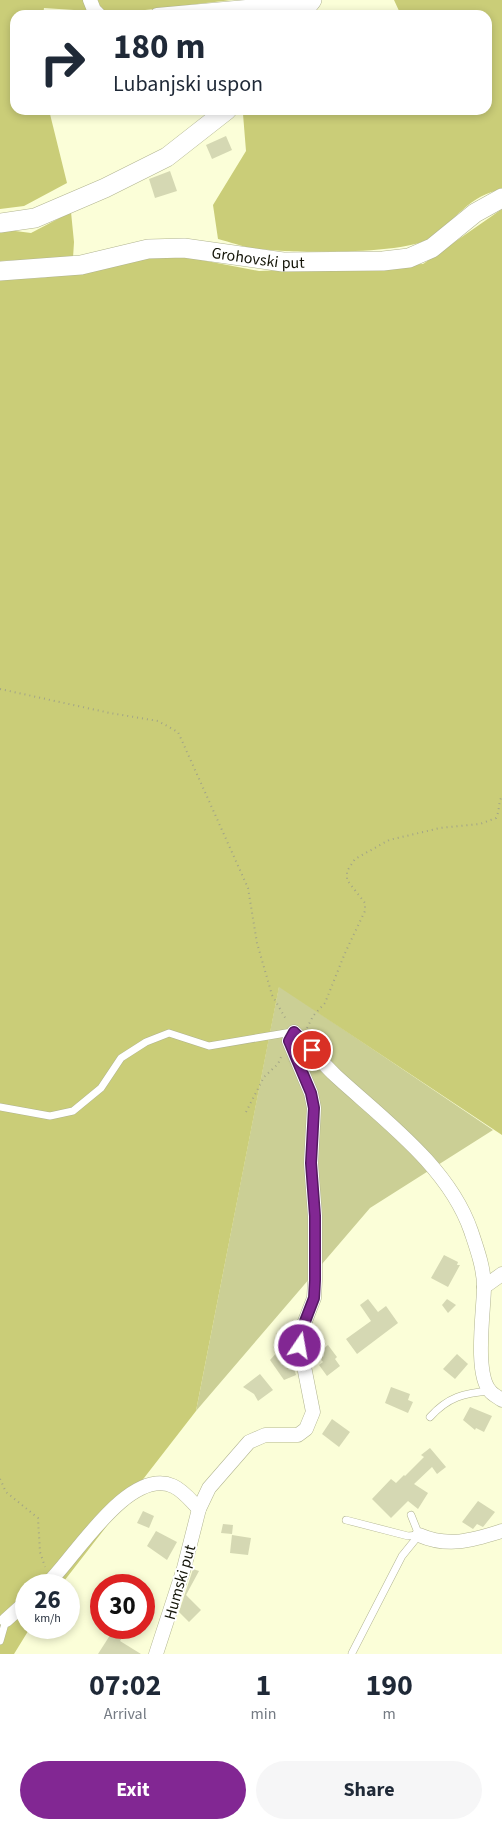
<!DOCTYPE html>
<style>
body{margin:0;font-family:"Source Sans 3",sans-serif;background:#f6f6f7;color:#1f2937;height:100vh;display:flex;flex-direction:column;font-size:19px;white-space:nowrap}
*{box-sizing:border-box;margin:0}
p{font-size:16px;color:#747a83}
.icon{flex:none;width:28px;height:28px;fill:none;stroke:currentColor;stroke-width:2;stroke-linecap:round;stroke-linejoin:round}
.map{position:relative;height:1654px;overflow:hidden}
.details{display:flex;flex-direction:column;background:#fff;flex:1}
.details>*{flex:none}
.top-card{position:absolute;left:10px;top:10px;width:482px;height:105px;border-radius:15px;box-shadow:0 2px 8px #0003;background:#fff;color:#1f2937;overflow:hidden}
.speed{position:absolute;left:15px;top:1574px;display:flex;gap:10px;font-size:25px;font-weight:700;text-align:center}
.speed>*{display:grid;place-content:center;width:65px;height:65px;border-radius:50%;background:#fff;box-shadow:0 2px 8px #0003;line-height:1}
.speed small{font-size:12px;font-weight:400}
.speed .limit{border:8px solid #d22;background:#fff;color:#111}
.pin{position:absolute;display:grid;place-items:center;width:42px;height:42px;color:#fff;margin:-21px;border:2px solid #fff;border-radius:50%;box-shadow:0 1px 5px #0007}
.me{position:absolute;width:55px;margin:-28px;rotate:12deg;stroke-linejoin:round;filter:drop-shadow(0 0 4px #0008)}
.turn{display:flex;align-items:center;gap:18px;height:105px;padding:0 20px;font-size:22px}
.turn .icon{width:65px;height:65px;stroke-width:2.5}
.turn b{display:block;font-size:35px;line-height:42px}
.eta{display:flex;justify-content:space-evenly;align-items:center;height:85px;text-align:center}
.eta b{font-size:30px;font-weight:700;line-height:35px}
.action{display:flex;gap:10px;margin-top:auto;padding:10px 20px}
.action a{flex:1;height:58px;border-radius:30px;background:#822793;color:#fff;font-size:20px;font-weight:700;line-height:58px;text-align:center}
.action a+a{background:#f6f6f7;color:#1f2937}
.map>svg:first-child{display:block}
.green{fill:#cbcf95}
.forest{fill:#cacd78}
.building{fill:#d5d8b3}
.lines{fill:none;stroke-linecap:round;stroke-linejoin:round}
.lane-casing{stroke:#b1b490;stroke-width:8}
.street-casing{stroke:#b1b490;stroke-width:15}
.secondary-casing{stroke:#b1b490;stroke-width:20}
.path{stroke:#a2a487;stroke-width:2;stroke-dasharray:1 4;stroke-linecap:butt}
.lane{stroke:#fff;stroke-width:7}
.street{stroke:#fff;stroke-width:14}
.secondary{stroke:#fff;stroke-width:19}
.route-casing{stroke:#541960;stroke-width:12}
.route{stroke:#822793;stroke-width:9}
.labels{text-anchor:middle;stroke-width:4;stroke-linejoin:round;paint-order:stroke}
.street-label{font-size:16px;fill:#131407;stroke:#fff}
</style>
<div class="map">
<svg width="502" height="1654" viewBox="0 0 502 1654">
<rect width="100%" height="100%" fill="#fbfed8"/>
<polygon class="green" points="279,986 493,1130 370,1208 196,1411"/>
<g class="forest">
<polygon points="0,0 232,0 119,13 44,8 43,15 15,15 15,110 49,110 67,183 24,206 0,209"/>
<path d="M394,0H502V190C471,193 454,222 430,238C406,255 290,253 259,249C245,248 231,242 218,239L213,205L246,151L243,114L246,110H488V15H406L400,13Z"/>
<polygon points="502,209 502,1135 279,987 196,1411 61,1585 26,1585 26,1628 30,1628 14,1654 0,1654 0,279 42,278 170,254 259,271 423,264"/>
<polygon points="71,212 74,242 73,258 0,261 0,229 31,233"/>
</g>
<g class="building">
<polygon points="226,136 232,150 212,159 206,145"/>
<polygon points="170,171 177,191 155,198 149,179"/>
<polygon points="444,1255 458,1262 457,1265 460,1265 448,1287 431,1278"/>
<polygon points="368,1299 378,1312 386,1306 398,1323 357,1354 346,1339 371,1321 360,1305"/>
<polygon points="447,1299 456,1305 448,1313 442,1305"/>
<polygon points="328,1345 337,1357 335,1359 340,1366 327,1376 319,1365 323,1362 316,1354"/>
<polygon points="280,1349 292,1362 296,1375 284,1380 270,1360"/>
<polygon points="457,1354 468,1364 455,1379 443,1369"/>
<polygon points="260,1374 273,1390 258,1401 254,1394 243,1387"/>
<polygon points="391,1387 410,1394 408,1400 413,1402 408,1413 385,1403"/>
<polygon points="470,1407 492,1416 484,1432 476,1428 475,1430 463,1420"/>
<polygon points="332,1419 350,1432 339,1447 322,1434"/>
<polygon points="430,1448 446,1467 437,1474 432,1467 414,1484 428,1493 418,1509 408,1501 391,1518 372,1499 391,1479 396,1483 404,1475 405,1476 424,1457 421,1455"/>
<polygon points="478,1501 495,1512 483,1527 477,1524 473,1529 462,1522"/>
<polygon points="143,1511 154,1516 149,1528 137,1523"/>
<polygon points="223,1524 233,1525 232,1534 221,1533"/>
<polygon points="156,1531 177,1542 167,1560 147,1546"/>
<polygon points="232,1535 251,1538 248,1555 230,1553"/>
<polygon points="193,1569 199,1571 186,1595 201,1610 189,1622 179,1612"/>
<polygon points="114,1629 122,1638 120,1641 141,1654 98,1654"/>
</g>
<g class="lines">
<defs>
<g id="lane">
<polyline points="0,1107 50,1116 73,1111 101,1088 121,1058 146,1042 169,1033 209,1046 292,1032"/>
<path d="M430,1417C448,1397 464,1393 490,1391"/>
<polyline points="346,1520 408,1536 419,1535 411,1515"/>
<polyline points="0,1641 6,1620"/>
<polyline points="352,1653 402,1556 419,1535"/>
</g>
<g id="street">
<polyline points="90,0 94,10 99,15"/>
<polyline points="157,15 290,3 306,6"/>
<polyline points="484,1287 502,1274"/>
<path d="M419,1535C449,1548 473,1540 502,1531"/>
<path d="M46,1585C72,1562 128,1466 173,1486C184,1491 191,1501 199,1509"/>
<polyline points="6,1620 26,1602"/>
<path d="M156,1654L184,1568L199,1509L209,1488L249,1442L265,1435H298L306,1429L313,1412L300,1346L304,1324L314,1298L315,1280V1216L311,1163L314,1108L311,1093L289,1041L294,1032C309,1046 321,1062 336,1076C384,1120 449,1167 471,1231C477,1249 484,1268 484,1287C484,1309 474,1373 490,1391C493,1395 498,1397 502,1400"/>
</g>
<g id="secondary">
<polyline points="300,15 312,0"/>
<polyline points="0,223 35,218 105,188 167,157 227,110"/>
<path id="s1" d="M0,271L81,265L148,249L184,248L283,262L383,261L409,258L432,248L475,213L502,198"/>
</g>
</defs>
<use href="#lane" class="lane-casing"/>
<use href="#street" class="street-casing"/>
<use href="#secondary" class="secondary-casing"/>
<g class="path">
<polyline points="0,689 110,713 158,721 178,732 248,888 257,943 272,995 287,1021"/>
<path d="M307,1028L313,1016L325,1003L345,953L365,911V903L347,880V871L355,859L389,840L440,828L480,824L496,818C500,810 498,803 502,796"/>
<polyline points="246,1112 264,1077 278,1064 281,1057"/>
<polyline points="0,1479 6,1492 38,1518 40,1552 45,1567"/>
</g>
<use href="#lane" class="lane"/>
<use href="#street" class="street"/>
<use href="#secondary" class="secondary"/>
</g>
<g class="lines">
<defs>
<polyline id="route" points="300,1346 304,1324 314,1298 315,1280 315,1216 311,1163 314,1108 311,1093 289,1041 294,1032 312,1050"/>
</defs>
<use href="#route" class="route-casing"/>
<use href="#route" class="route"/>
</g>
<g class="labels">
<g class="street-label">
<text dy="6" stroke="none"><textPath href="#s1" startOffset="261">Grohovski put</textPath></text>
<text transform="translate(179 1582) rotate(-74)" y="6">Humski put</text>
</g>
</g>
</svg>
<div class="speed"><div>26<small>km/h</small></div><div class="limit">30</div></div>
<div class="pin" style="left:312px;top:1050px;background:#d93025"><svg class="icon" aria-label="arrive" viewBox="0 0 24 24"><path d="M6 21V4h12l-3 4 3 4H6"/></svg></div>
<svg class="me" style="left:300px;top:1346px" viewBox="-20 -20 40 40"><circle r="17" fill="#822793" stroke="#fff" stroke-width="3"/><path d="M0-11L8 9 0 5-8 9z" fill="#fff"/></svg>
<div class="top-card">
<div class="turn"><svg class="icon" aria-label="right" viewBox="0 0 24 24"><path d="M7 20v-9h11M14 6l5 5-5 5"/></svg><div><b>180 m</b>Lubanjski uspon</div></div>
</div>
</div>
<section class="details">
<div class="eta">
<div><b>07:02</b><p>Arrival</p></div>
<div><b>1</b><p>min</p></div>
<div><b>190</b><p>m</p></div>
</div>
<div class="action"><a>Exit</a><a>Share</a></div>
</section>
